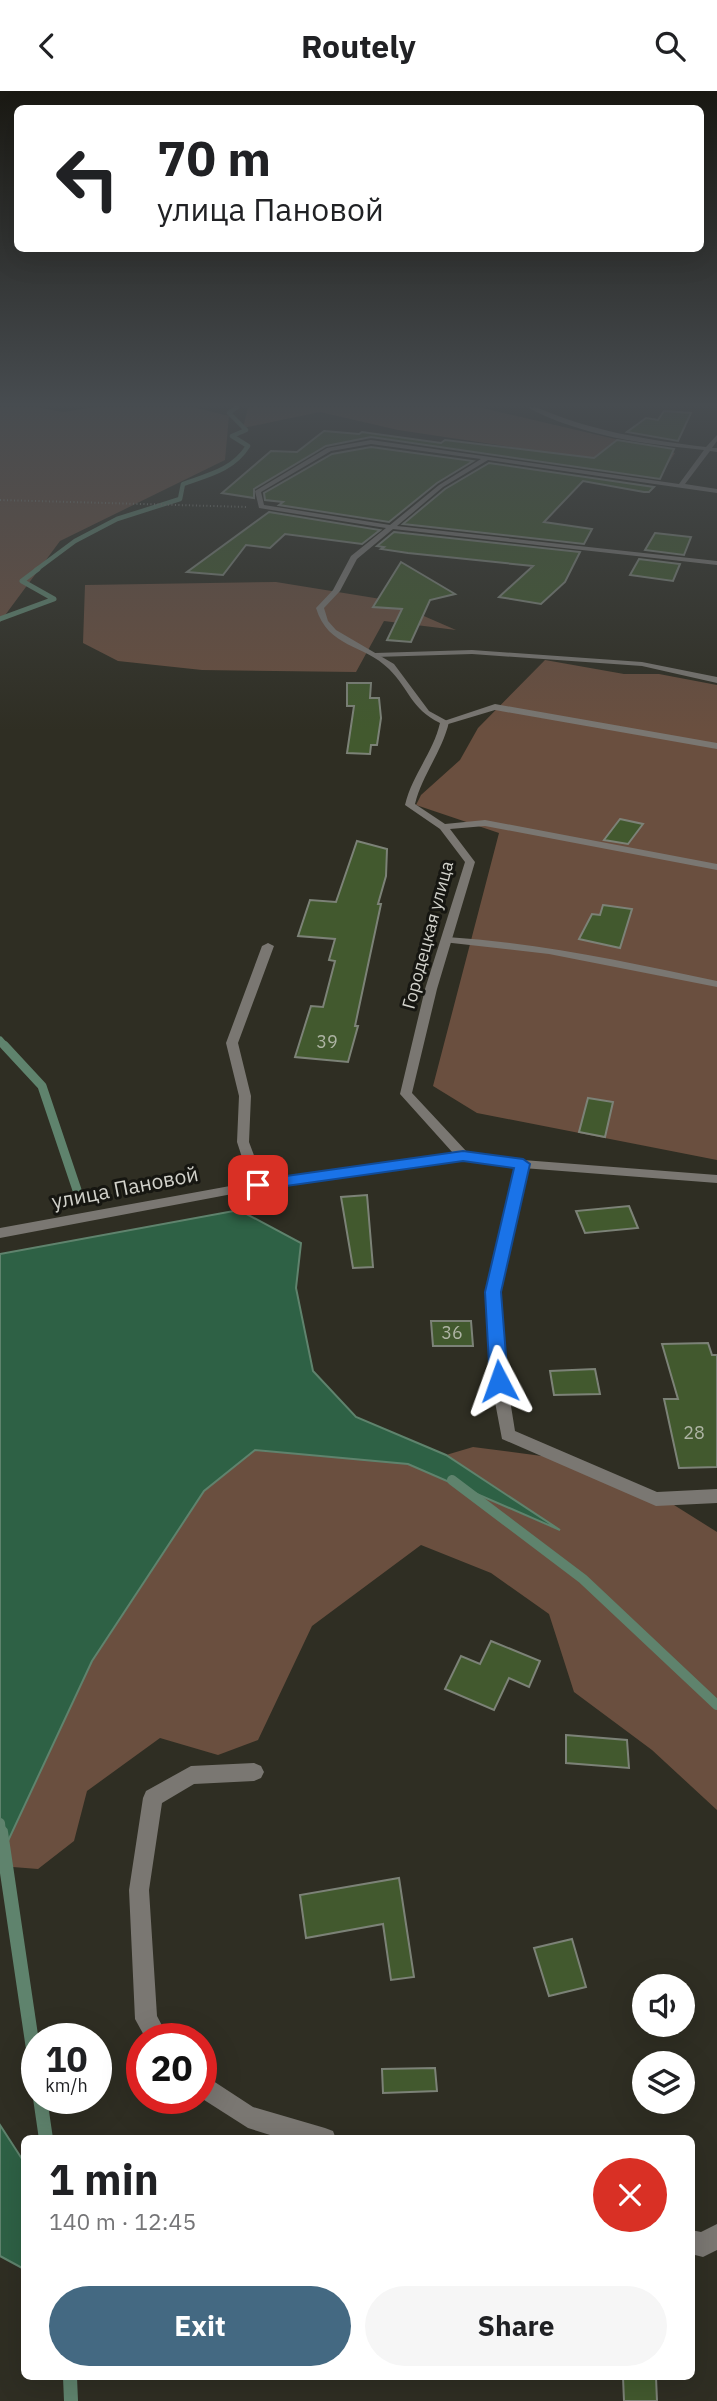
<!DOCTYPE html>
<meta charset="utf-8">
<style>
body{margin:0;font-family:"IBM Plex Sans",sans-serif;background:#f6f6f6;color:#202124;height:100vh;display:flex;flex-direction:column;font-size:26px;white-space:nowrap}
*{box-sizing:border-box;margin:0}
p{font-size:23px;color:#757577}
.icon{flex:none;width:38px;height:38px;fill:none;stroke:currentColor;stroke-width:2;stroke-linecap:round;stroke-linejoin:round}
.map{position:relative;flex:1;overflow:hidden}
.drawer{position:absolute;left:21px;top:2044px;width:674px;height:245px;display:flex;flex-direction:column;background:#fff;border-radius:10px;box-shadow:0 7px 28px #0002}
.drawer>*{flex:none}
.guide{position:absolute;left:14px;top:14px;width:690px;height:147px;border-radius:10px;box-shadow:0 7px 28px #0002;background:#fff;color:#202124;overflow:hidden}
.fabs{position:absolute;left:632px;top:1883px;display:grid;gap:14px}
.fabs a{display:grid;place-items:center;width:63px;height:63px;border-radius:50%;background:#fff;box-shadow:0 7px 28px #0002;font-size:35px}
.speed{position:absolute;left:21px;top:1932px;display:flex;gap:14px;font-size:35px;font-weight:700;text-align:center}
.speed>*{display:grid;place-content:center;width:91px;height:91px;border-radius:50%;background:#fff;box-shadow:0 7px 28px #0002;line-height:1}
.speed small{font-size:18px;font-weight:400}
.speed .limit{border:10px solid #d22;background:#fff;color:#111}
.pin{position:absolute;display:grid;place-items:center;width:60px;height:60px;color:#fff;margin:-30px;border-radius:14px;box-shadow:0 4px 10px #0006}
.me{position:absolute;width:77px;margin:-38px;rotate:356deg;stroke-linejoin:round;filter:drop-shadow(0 0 5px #0008)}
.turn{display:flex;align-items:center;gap:24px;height:147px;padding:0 28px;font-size:32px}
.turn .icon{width:91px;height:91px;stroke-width:2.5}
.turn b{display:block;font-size:49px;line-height:60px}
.round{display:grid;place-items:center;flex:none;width:74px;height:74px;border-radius:37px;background:#f6f6f6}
.headline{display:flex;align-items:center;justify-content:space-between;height:119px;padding:0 28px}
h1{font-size:42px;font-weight:700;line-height:52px}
.action{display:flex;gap:14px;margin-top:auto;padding:14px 28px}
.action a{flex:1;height:80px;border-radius:42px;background:#446982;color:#fff;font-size:28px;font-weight:700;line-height:80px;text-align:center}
.action a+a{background:#f6f6f6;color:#202124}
header{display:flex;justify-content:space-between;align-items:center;height:91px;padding:0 28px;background:#fff;font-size:32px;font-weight:700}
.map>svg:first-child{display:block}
.green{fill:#6a4f3f}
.water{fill:#2e6145;stroke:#5f836d;stroke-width:2}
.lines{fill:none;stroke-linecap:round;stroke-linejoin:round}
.stream-far5{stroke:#5f836d;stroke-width:4.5}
.stream-far4{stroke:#5f836d;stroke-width:5}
.stream-far3{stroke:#5f836d;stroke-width:7}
.stream-far2{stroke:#5f836d;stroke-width:9}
.stream-far1{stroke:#5f836d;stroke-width:10}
.stream{stroke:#5f836d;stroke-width:14}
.building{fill:#42592e;stroke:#7c8277;stroke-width:2}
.path{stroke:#7f7f76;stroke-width:2;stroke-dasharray:1 2.5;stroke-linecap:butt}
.service{fill:#7a7772;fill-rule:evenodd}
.minor{fill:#7a7772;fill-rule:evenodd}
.route{fill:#1a73e8;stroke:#114b97;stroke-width:2}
.labels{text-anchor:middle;stroke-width:6;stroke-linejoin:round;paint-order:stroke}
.far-street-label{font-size:18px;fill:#d2d2cb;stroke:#161611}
.number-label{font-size:18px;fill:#aeb4a4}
.street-label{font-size:21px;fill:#d2d2cb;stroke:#161611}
</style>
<header><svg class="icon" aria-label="back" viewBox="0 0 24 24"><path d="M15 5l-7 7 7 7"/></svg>Routely<svg class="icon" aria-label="search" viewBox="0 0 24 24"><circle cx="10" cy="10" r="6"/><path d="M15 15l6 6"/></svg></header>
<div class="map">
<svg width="717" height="2310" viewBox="0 0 717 2310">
<rect width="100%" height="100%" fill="#2f2e23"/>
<g class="green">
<polygon points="0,316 36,316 63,321 96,316 193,316 229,325 225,369 60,450 0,531"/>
<polygon points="248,316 478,316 675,362 664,379 398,339 320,321 243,337"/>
<polygon points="276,491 387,509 456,539 384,530 356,581 202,579 118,570 83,552 85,494"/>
<polygon points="545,569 624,583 659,583 717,594 717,1069 477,1022 433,995 499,742 416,714 421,704 460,669 478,637"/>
<polygon points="473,1356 572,1369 674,1414 717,1441 717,1719 652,1659 574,1601 549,1523 491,1482 421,1454 312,1535 258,1649 218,1664 160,1647 87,1700 74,1750 38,1778 0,1775 0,1767 92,1570 204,1400 255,1359 408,1373 554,1437 446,1364"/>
</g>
<g class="water">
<polygon points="239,1119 301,1152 296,1197 313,1280 356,1326 446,1364 560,1439 408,1373 255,1359 204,1400 92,1570 0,1767 0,1163"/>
<polygon points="0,2034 24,2071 24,2178 0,2165"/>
</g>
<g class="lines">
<path class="stream-far5" d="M36,479L75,450L117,428L180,408L183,393C208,384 233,379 248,355L232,345L246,339L229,322L237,316"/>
<polyline class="stream-far4" points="0,528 54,508 22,490 38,478"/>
<polyline class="stream-far3" points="0,949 6,956"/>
<polyline class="stream-far2" points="4,954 42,995 77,1099"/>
<g class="stream-far1">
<polyline points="452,1389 583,1488 717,1614"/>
<polyline points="0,1732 1,1742"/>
</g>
<g class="stream">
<polyline points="1,1741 37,1985"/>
<polyline points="40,2007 46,2048"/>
<polyline points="70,2286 71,2310"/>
</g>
</g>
<g class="building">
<polygon points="664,320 691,322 678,350 627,341 646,327 658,329"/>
<polygon points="324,340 359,343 362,341 441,352 445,349 594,367 617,349 674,358 660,388 371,346 326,355 254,398 254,407 222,402 271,360 297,361"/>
<polygon points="371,356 473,370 437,392 389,431 279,414 283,411 265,409 264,402 332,363"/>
<polygon points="489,372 654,396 649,401 644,401 583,390 544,431 592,438 584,453 403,433 445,398"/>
<polygon points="269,421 380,439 362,453 285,443 270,457 246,454 223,484 187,481"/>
<polygon points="394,441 580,461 565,491 541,513 499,506 533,475 408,462 381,458 384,456 377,455"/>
<polygon points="655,442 691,446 684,464 645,459"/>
<polygon points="639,468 680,473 673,490 630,484"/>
<polygon points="401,471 455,503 430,509 411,551 387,549 402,518 373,516"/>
<polygon points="347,592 371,592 370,607 379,607 381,627 377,654 371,654 370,663 347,662 354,615 347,615"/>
<polygon points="620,728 643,733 628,753 604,749"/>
<polygon points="357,750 387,758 386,785 378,813 381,813 355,935 358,935 348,971 295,966 311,915 323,916 335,870 329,869 335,848 298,845 310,809 336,811"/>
<polygon points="603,814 632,818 620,857 579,848 592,823 600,824"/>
<polygon points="588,1007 613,1011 605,1046 579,1041"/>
<polygon points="367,1104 373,1176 353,1177 341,1106"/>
<polygon points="629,1115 638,1137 585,1142 576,1120"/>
<polygon points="431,1230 471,1230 473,1255 433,1255"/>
<polygon points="708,1252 712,1264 717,1264 717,1376 679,1377 664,1308 678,1308 662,1253"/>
<polygon points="595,1278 600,1303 554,1304 550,1280"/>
<polygon points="491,1550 540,1570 529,1596 509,1587 494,1619 445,1598 461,1565 480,1573"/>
<polygon points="566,1644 627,1649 629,1677 566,1672"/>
<polygon points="399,1787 414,1886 391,1889 383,1833 306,1847 300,1804"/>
<polygon points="572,1848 586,1896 549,1905 534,1857"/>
<polygon points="435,1977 437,2000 383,2002 382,1978"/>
<polygon points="623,2286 656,2286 657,2310 624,2310"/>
</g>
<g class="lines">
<polyline class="path" points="0,409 248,416"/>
<g class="service">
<polygon points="472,559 642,571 717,586 717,592 642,575 472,563 375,566 371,564 375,562"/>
<polygon points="495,613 717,652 717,658 495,619 445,634 441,631"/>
<path d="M447,846C539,852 627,871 717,890V896L549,863L443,851L442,849Z"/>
<polygon points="268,852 274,855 238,952 251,1005 249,1051 265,1094 258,1098 251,1094 237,1051 239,1005 226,952 262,855"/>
<polygon points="523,1069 530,1073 500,1201 507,1290 515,1340 657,1401 717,1398 717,1412 656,1415 502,1348 491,1290 486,1201 516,1073"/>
</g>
<g class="minor">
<path d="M527,316H536C590,340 648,349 706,356L717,344V350L712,357H717V361L710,360L685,393L717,398V402L488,369L443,396L397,435L717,470V474L393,438L357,468L340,500L324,517L328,530L336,539L394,573L429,620L449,631C442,661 422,684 415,713L445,733L485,729L717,773V779L485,735L450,738L475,771L437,898L412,1002L467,1061L523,1069L717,1084V1092L523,1077L463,1069L258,1098L0,1147V1137L258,1090L453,1062L400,1003L425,898L465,771L440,738L405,714C412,684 433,662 440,632C410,617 410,599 389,578C364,553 328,557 316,517L333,499L351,465L386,437L259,417L255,400L327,357L371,349L679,393L704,359C645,353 580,345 527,316ZM371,353L481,368L439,394L390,434L264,414L261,401L331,360Z"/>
<polygon points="254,1672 261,1675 264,1681 261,1687 254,1690 194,1693 162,1712 149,1799 157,1925 169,1948 146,1948 135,1928 129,1799 143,1707 146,1700 191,1675"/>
<polygon points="201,1982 253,2016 325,2037 333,2040 336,2048 283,2048 248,2037 201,2007"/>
<polygon points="717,2133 717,2159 703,2166 691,2163 691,2139 701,2141"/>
</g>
</g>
<linearGradient id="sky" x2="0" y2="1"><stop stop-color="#1a1913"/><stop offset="0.49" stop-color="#474c50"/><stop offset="1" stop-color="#474c50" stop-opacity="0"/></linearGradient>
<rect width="717" height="640" fill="url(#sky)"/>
<polygon class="route" points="463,1060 523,1068 530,1073 501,1201 508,1290 505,1295 493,1295 490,1290 485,1201 514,1077 463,1070 258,1099 250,1094 258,1089"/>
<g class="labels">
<g class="far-street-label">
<text transform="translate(428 844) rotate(-75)" y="6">Городецкая улица</text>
</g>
<g class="number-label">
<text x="327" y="957">39</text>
<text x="452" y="1248">36</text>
<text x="694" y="1348">28</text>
</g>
<g class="street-label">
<text transform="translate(125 1097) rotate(-11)" y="7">улица Пановой</text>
</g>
</g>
</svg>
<div class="fabs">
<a><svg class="icon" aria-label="sound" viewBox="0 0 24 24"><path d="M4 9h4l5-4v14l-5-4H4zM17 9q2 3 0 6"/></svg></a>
<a><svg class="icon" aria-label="layers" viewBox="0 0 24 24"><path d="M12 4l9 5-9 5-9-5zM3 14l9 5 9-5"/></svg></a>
</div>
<div class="speed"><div>10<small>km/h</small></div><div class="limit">20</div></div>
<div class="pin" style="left:258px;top:1094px;background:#d93025"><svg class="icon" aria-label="arrive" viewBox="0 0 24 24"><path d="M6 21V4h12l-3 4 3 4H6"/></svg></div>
<svg class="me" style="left:499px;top:1290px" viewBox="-20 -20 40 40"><path d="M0-17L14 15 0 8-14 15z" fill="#1a73e8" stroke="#fff" stroke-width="4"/></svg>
<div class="guide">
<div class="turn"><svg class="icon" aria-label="left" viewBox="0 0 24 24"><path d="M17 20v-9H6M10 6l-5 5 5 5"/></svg><div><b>70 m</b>улица Пановой</div></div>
</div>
<section class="drawer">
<div class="headline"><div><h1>1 min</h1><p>140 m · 12:45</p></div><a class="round" style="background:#d93025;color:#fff"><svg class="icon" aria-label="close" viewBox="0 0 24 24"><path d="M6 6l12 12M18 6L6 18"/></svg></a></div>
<div class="action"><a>Exit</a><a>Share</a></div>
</section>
</div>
